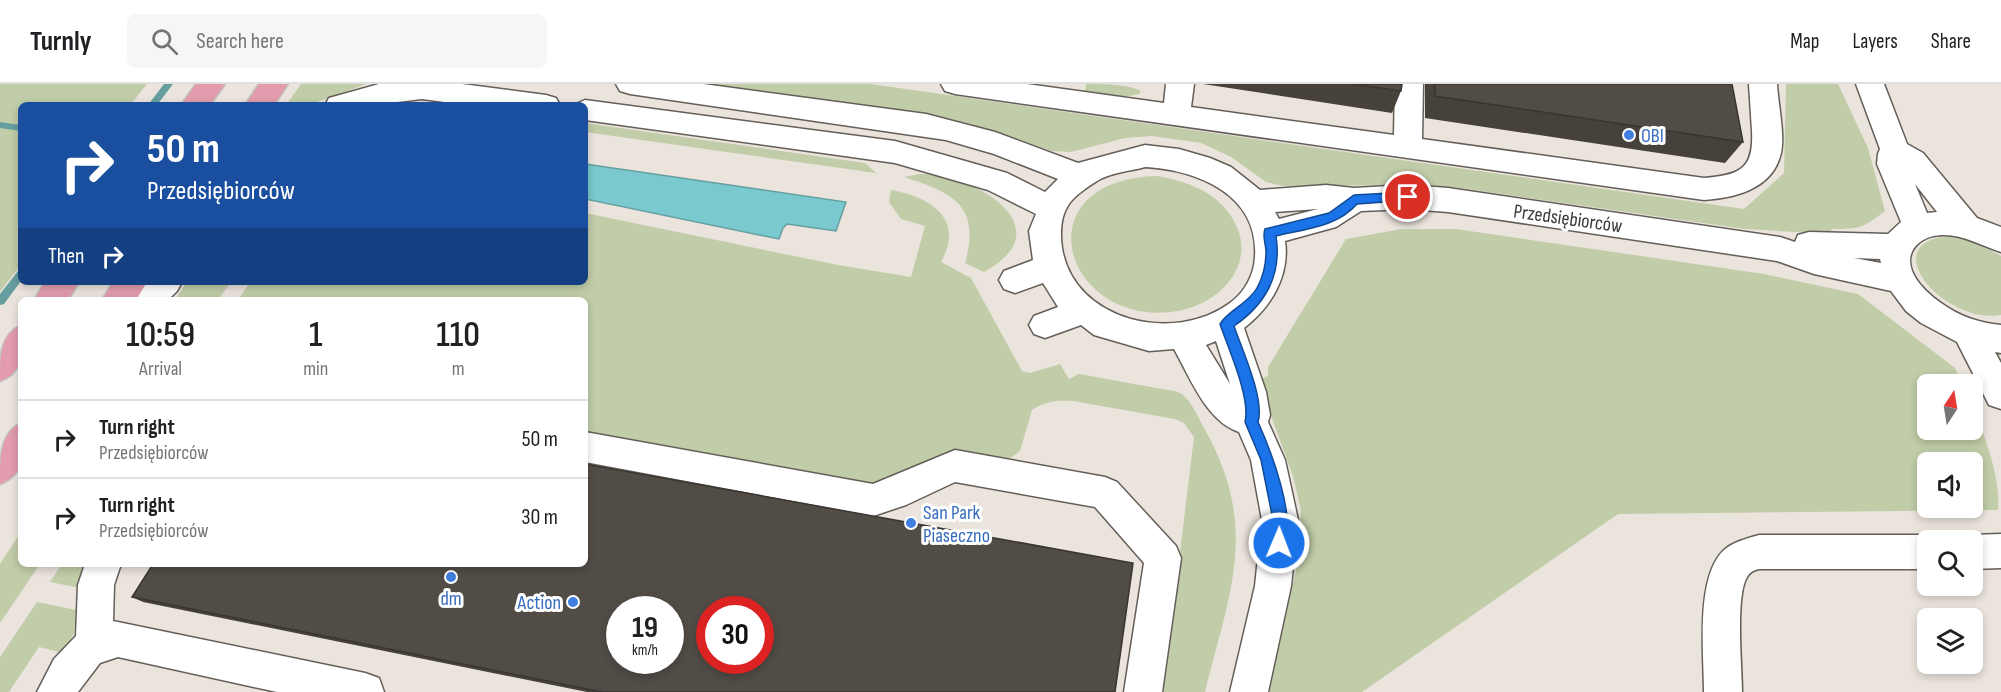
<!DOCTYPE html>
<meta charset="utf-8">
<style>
body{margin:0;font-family:"Sofia Sans Condensed",sans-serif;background:#f6f6f6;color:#202124;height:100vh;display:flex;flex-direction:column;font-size:22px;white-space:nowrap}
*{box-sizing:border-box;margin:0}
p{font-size:20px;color:#757577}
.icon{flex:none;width:33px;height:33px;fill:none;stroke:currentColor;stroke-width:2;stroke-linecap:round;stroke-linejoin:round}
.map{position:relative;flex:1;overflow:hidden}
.drawer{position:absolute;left:18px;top:213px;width:570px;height:270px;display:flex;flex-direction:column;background:#fff;border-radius:9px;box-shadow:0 3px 9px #0003}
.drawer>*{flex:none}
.banner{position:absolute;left:18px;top:18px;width:570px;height:183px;border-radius:9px;box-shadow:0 3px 9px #0003;background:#1a4fa0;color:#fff;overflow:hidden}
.needle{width:39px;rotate:12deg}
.buttons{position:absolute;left:1917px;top:290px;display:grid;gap:12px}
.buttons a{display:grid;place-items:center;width:66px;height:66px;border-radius:9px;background:#fff;box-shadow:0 3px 9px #0003;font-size:30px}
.speed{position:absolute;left:606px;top:512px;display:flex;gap:12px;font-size:30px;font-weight:700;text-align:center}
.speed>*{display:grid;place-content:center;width:78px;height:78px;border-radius:50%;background:#fff;box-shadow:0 3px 9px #0003;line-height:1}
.speed small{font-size:15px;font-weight:400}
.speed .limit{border:9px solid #d22;background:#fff;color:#111}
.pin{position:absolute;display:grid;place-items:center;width:51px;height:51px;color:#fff;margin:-26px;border:3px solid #fff;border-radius:50%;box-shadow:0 2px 6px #0007}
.me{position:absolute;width:66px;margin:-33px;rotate:1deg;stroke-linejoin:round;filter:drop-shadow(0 0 4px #0008)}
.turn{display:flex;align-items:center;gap:21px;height:126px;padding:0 30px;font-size:27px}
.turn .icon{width:78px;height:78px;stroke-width:2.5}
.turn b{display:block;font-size:42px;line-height:51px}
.then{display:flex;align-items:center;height:57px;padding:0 30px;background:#0003;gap:12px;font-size:22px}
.eta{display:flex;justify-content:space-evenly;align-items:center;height:102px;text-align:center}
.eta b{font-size:36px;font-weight:600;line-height:42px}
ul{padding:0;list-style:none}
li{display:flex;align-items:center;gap:18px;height:78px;padding:0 30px;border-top:2px solid #e0e0e0}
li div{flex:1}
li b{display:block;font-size:22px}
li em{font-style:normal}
header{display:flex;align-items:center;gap:36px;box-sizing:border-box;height:84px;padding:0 30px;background:#fff;border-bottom:2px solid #e0e0e0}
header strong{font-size:28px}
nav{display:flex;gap:33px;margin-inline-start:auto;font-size:21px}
.search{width:420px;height:54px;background:#f6f6f6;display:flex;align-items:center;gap:15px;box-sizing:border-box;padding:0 21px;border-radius:9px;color:#757577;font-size:22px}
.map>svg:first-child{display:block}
.green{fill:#c0cda8;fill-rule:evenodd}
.water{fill:#79c9ce;stroke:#669ea0;stroke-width:1.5}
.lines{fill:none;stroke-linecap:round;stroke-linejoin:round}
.stream{fill:#669ea0;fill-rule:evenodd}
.minor-casing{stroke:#645e58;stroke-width:3}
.major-casing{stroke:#c4c4c3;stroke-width:3}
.minor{fill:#fff;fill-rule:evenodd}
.major{fill:#e29cad;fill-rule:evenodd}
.wall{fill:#47413c}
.building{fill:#524c46;stroke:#393531;stroke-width:1.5;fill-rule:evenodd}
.route{fill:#1a73e8;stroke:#114b97;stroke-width:1.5}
.shop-dot{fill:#3f7fe0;stroke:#fff;stroke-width:2}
.labels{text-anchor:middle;stroke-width:6;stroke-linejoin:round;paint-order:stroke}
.shop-label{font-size:20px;fill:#366cbe;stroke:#fff;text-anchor:start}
.street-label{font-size:20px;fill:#3b3936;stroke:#fff}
</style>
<header>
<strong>Turnly</strong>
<div class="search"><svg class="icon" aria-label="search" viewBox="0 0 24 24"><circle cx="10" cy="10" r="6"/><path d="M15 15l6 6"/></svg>Search here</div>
<nav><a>Map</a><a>Layers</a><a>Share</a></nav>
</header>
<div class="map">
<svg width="2001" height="608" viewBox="0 0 2001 608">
<rect width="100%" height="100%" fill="#ebe4dd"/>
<g class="green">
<polygon points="0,0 147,0 130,21 21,21 21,180 0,208"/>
<polygon points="301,0 366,0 309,21 286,21"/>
<path d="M687,0H871L1744,125L1784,89L1786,0H1838L1868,64L1885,127C1863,144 1860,145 1832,145L1829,150L1745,145L1460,104L1415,101L1283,102L1266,98L1231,73L1201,59L1152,52L1125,54L1071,68L1052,67L989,46Z"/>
<path d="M1086,0C1101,0 1129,0 1141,7L1139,10C1121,15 1103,10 1085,8Z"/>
<polygon points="585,39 865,79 876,89 585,48"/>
<path d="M919,90C973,89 1066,143 984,188L965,179C981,122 954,109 904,93Z"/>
<path d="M1158,92C1183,97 1206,104 1223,122C1267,170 1225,222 1171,228C1062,240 1021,95 1158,92Z"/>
<path d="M891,106C931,113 965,135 941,178L971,194L1022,287L1030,289L1060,280L1069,295L1079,290C1103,294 1127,299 1151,303C1159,305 1170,305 1178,308C1190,313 1198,333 1204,344C1260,443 1230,507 1205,608H1163L1194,353L1184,339L1175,335L1073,317C1057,316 1046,317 1032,326L1020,367L1010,374L882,402L585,352V216H238L250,198H585V129L838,181L911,193L925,142L901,135L889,118Z"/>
<path d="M1402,145H1456L1764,190L1858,210L1955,284L1962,300H1928V345H1972L1973,323C1985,352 2001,395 1998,426L1618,430L1362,608H1269L1298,477L1301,427L1293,392L1258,296L1268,292V283L1346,155ZM1928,378H1972V423H1928Z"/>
<path d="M1953,152L1978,159L2001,172V231C1943,241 1871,155 1953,152Z"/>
<polygon points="187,198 231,198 218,216 175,216"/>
<polygon points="21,448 21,480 40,480 0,539 0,480"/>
<polygon points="62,480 92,480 80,504 50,498"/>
<polygon points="37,518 76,526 74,549 64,569 39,563 9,608 0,608 0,573"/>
</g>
<polygon class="water" points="585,80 846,118 836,147 787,140 783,144 779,155 585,115"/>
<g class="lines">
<g class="stream">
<polygon points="164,0 173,0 157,21 148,21"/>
<polygon points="0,38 21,41 21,47 0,44"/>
<polygon points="21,186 21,197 4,220 0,221 0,210 18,187"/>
</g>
<defs>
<g id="minor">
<polygon points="462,0 546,11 556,14 560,21 467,21 422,15 373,21 325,21 329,14 379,0"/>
<path d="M616,0H703L926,30L995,48L1078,79L1145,61L1179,65L1210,74L1231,83L1260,106L1326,101L1354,104L1408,101L1448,104L1780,153L1795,158L1798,151L1809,148L1888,150L1901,138L1877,80L1878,70L1880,65L1856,0H1884L1907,60L1923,69L1977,134L2001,143V168C1982,162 1964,151 1944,151C1919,151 1901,169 1915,193C1921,203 1931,212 1941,219C1959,232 1979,239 2001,241V269L1995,268L2001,279V325L1989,321L1957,258L1921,239L1906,227L1891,207L1814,190L1777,177L1448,128L1408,125L1361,127L1336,143L1285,157C1290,192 1271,223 1244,244L1266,308L1270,331L1268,338L1285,376L1298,436L1291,502L1268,608H1230L1255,502L1262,436L1251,376L1239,348C1206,337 1190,293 1174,265L1149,267L1094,251L1081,241L1045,254L1034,250L1029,241L1034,232L1058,223L1043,199L1015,209L1004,205L999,196L1004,187L1033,176L1029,147L1036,130L988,106L895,79L585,36V21H574L585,16L895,57L1007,89L1045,108L1058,95L994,70L946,56L630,10L620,7ZM1145,83C1197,86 1259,110 1255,173C1254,191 1245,208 1230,219C1175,260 1074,238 1062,164C1060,150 1060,133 1069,120C1074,112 1089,102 1097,97C1109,89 1131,87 1145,83ZM1915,100L1937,128L1927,129ZM1318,125L1279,135L1275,128ZM1854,174L1880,175L1881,179ZM1216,257L1230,300L1206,261Z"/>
<path d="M941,0H1027L1164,19L1166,0H1194L1191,23L1394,51L1395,0H1423L1422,55L1704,94C1740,91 1754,85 1752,47C1751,31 1750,16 1749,0H1777C1778,20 1785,51 1781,69C1773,105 1735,114 1704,116L955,10L945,7Z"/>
<polygon points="145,198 182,198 177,207 168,216 131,216 136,207"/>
<polygon points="585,348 873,400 955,366 1105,393 1117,398 1176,462 1181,474 1162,608 1124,608 1144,479 1095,423 955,398 906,421 873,432 585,378"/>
<polygon points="2001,450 2001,484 1972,485 1972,456 1959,456 1972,451"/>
<path d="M1759,451H1928L1941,456H1928V485H1759C1754,486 1750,488 1747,493C1735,513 1742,583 1742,608H1704C1704,571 1695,493 1724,466C1733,458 1748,454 1759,451Z"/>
<polygon points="85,480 121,480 114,501 113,537 365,589 379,594 384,608 277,608 118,573 100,579 78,608 37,608 54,575 76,552 78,501"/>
</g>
<g id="major">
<polygon points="196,0 225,0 210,21 181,21"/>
<polygon points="259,0 288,0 274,21 245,21"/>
<polygon points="45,198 79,198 68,216 34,216"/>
<polygon points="113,198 147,198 136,216 102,216"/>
<path d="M21,241C21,265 26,288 0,297C0,273 0,251 21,241Z"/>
<path d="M21,339C21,365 29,389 0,400C0,374 0,349 21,339Z"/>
</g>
</defs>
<use href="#minor" class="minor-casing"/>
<use href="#major" class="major-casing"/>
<use href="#minor" class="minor"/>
<use href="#major" class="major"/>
</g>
<g class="wall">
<polygon points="1203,0 1402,0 1401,7 1392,29"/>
<polygon points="1425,0 1732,0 1743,58 1725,79 1425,34"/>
<polygon points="132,513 1115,608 587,608 143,518"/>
</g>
<g class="building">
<polygon points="1352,0 1402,0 1401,7"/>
<polygon points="1435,0 1732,0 1743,58 1435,12"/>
<path d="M585,380L1133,479L1115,608H602L132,513L153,480H585ZM620,525H670V576H620ZM710,525H760V576H710Z"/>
</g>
<path class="route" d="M1408,108L1412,110V116L1357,120C1337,143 1305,145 1276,152C1282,191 1266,220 1234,242C1242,266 1265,315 1258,338C1271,367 1297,434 1284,464L1279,466L1273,464L1271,459L1273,436L1261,376L1245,338C1251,314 1228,264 1220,240C1227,227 1248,220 1257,204C1263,193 1266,180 1266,168C1266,160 1262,152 1265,145L1329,129L1354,111Z"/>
<g class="shop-dot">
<circle cx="1629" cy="51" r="6"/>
<circle cx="911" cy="439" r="6"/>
<circle cx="451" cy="493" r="6"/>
<circle cx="573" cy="518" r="6"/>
</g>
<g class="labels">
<g class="shop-label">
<text x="1641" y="58">OBI</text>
<text x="923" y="435">San Park<tspan x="923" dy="23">Piaseczno</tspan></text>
<text x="451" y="521" text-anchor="middle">dm</text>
<text x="561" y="525" text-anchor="end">Action</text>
</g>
<g class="street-label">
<text transform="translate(1568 134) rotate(8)" y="7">Przedsiębiorców</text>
</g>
</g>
</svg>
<div class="buttons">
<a><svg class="needle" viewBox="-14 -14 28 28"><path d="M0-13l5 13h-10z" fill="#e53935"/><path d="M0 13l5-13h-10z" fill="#757577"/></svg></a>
<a><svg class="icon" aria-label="sound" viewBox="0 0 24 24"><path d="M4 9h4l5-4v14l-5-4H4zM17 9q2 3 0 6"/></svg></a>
<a><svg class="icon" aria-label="search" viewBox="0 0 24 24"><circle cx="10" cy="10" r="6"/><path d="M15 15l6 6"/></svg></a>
<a><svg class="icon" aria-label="layers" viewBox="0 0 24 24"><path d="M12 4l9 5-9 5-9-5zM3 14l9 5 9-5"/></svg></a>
</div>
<div class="speed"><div>19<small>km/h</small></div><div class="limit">30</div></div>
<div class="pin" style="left:1408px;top:113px;background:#d93025"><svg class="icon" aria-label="arrive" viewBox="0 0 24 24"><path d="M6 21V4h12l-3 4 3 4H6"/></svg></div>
<svg class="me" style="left:1279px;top:459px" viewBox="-20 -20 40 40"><circle r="17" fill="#1a73e8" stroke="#fff" stroke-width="3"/><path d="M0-11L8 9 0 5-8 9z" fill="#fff"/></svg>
<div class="banner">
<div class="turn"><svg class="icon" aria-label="right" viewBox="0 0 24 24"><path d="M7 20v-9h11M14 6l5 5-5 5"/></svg><div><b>50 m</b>Przedsiębiorców</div></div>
<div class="then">Then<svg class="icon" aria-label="right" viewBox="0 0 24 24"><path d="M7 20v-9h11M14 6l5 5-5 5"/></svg></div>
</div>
<section class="drawer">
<div class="eta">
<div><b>10:59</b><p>Arrival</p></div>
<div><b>1</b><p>min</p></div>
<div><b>110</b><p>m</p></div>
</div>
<ul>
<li><svg class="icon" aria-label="right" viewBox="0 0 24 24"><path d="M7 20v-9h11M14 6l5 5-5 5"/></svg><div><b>Turn right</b><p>Przedsiębiorców</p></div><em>50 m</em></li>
<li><svg class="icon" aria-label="right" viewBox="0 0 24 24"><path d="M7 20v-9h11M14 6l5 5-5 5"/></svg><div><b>Turn right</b><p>Przedsiębiorców</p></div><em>30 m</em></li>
</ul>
</section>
</div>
